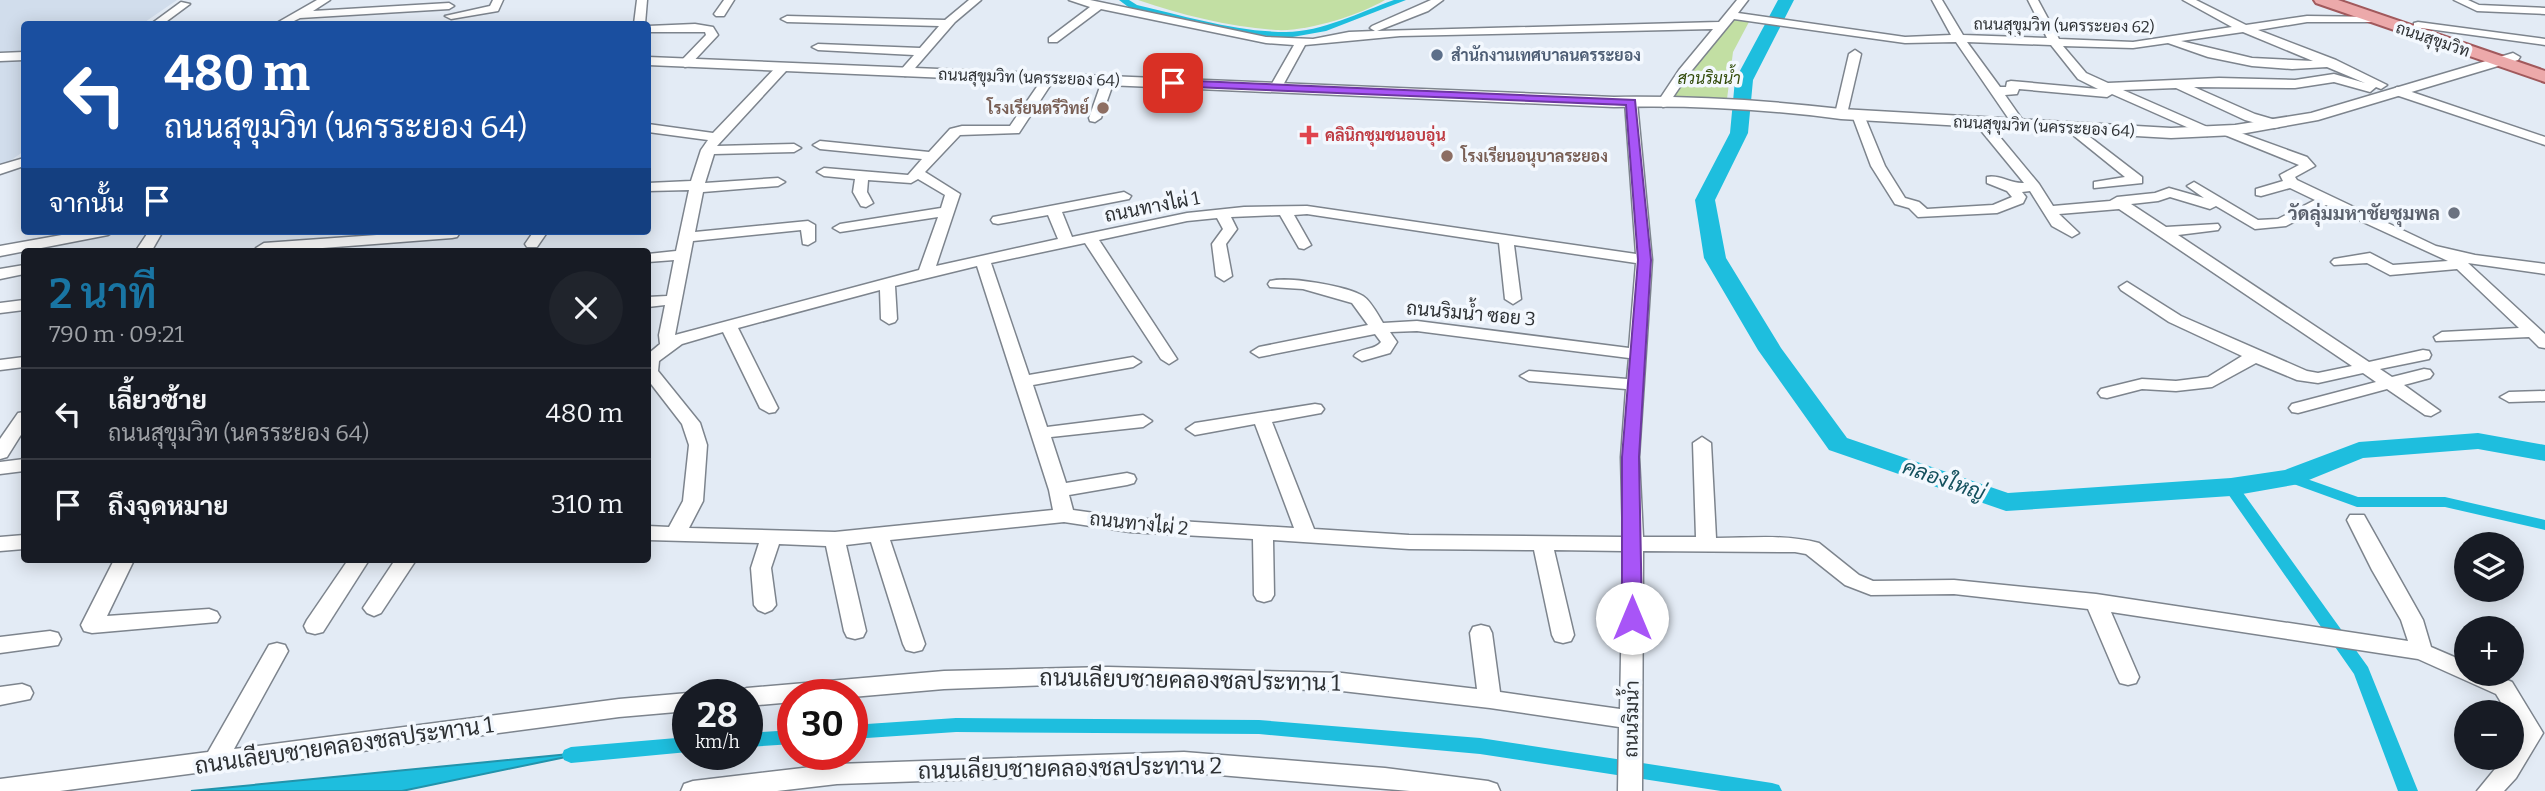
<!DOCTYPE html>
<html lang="th">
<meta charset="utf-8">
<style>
body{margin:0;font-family:Bitter,Sarabun,serif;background:#20242c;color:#f1f3f6;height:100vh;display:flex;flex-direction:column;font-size:26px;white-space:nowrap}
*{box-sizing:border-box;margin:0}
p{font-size:23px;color:#9ea1a6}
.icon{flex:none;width:38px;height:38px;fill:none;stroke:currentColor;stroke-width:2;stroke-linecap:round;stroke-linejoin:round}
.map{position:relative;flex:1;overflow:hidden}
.panel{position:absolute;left:21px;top:248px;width:630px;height:315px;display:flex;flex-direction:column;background:#171b24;border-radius:7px;box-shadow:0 4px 18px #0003}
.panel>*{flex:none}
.hud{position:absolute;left:21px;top:21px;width:630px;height:214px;border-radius:7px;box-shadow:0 4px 18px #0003;background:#1a4fa0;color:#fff;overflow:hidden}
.tools{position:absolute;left:2454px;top:532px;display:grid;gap:14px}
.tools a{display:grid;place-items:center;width:70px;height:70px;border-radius:50%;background:#171b24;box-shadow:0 4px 18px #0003;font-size:35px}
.speed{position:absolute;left:672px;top:679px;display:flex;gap:14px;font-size:35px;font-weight:700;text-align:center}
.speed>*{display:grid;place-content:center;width:91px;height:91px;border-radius:50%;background:#171b24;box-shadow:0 4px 18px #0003;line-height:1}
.speed small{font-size:18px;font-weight:400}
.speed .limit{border:10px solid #d22;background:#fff;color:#111}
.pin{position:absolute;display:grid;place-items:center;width:60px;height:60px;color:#fff;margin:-30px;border-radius:14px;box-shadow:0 4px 10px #0006}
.me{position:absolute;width:77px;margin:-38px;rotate:0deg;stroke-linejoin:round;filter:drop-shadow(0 0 5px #0008)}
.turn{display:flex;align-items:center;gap:24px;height:147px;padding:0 28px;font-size:32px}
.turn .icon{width:91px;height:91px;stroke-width:2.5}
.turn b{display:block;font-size:49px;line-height:60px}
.then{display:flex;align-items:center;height:66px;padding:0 28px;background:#0003;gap:14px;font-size:26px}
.round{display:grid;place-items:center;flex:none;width:74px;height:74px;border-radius:37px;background:#20242c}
.headline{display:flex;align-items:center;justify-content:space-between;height:119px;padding:0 28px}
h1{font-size:42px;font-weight:600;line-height:52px;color:#1975a3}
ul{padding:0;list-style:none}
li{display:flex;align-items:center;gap:21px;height:91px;padding:0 28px;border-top:2px solid #363941}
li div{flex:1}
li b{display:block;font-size:26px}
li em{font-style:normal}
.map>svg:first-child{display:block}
.built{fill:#d1ddec}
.green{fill:#c2dfa3}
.water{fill:#1ebede;stroke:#2293ab;stroke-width:2}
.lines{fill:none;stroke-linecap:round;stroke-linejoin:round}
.canal{fill:#1ebede;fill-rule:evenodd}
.river{fill:#1ebede;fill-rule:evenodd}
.minor-casing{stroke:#7d848d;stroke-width:3}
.tertiary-casing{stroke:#7d848d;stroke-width:3}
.primary-casing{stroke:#a1595c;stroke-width:4}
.minor{fill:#fff;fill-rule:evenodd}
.tertiary{fill:#fff;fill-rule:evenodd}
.primary{fill:#eca9aa;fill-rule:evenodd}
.route{fill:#a855f7;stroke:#6d37a1;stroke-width:2}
.service-dot{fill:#5c6f8a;stroke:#f3f8fe;stroke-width:2.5}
.education-dot{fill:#8d6e63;stroke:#f3f8fe;stroke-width:2.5}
.health-dot{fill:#e0444e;stroke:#f3f8fe;stroke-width:2.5}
.worship-dot{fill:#6b7280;stroke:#f3f8fe;stroke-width:2.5}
.labels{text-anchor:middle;stroke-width:7;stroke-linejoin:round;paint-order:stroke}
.far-street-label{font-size:16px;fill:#2d3033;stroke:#f3f8fe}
.far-service-label{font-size:16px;font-weight:bold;fill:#4e5e75;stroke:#f3f8fe;text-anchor:start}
.far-park-label{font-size:16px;font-style:italic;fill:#344d0c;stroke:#f3f8fe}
.far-education-label{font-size:16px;font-weight:bold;fill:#785e54;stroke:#f3f8fe;text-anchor:end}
.far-health-label{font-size:16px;font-weight:bold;fill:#be3a42;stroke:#f3f8fe;text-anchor:start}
.street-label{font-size:19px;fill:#2d3033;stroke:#f3f8fe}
.worship-label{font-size:19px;font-weight:bold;fill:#5b616d;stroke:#f3f8fe;text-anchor:end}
.water-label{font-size:21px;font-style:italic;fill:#13505d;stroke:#f3f8fe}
.near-street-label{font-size:23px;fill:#2d3033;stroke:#f3f8fe}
</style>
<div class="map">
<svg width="2545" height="791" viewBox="0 0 2545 791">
<rect width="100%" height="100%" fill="#e3ebf5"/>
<g class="built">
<polygon points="0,0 177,0 142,24 24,24 24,51 0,52"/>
<polygon points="24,60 24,151 0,168 0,61"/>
</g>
<g class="green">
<path d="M1138,0H1385C1360,15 1306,32 1276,30C1231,27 1181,15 1138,0Z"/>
<polygon points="1734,17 1750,20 1733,52 1727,99 1671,96"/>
</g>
<polygon class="water" points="590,752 402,791 191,791"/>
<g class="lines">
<g class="canal">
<path d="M1119,0H1129L1137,5C1185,16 1236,32 1286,32C1322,32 1360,12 1394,0H1406L1326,31L1287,38L1230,32L1131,9Z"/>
<polygon points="2290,473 2358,497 2445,497 2545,520 2545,530 2445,507 2357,507 2285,481 2282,478 2285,475"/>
<polygon points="2231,482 2236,483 2368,667 2418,791 2398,791 2354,674 2226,491 2223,487"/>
<polygon points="956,718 1259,720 1480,738 1772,783 1779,785 1782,791 1721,791 1480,754 1259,734 956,732 852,739 852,725"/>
<polygon points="793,730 793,744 747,747 747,733"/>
<polygon points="688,737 688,752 571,763 564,760 562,755 564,750 571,747"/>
</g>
<polygon class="river" points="1778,0 1794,0 1753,80 1748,133 1715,200 1726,258 1781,348 1847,438 2008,493 2231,478 2285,470 2359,442 2478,433 2545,445 2545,461 2478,449 2363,458 2299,484 2231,496 2006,511 1829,450 1758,350 1704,258 1695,200 1730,133 1735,80"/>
<defs>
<g id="minor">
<polygon points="317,0 330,0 313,11 449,3 454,6 449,9 300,18 288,24 275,24"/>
<polygon points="493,0 503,0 498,11 451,19 445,16 490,6"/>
<polygon points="637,0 647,0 645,24 634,24"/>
<polygon points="724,0 734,0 724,16 716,16 714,14"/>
<polygon points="969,0 981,0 955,22 909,75 905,76 899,72 914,55 818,50 812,47 818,44 920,48 939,26 787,22 781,19 787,16 945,20"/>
<path d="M1069,0H1090L1266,37L1313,39L1349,32L1375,31L1370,28L1372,26L1431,0H1443L1428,11L1377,31L1719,22L1737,0H1748L1738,13L1905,37L1951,35L1932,0H1942L1963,35L2047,38L2028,0H2038L2059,39L2133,42L2232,27L2183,0H2196L2246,25L2307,16L2380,17V21L2376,22H2307L2258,30L2336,60L2387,85L2381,89L2376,87L2370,92L2334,82L2295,88L2194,87L2255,114L2279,121V127L2274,128L2245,120L2176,88L2123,90L2212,129L2214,132L2207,136L2112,94L2107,97L2019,89L2017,94L2005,95L2026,125L2020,129L2015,128L1956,42L1905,43L1734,19L1688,75L1667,106L1663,107L1657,103L1679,70L1713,29L1400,36L1305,45L1282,87L1276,91L1270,87L1294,45L1266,43L1101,9L1057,42H1049V38L1090,7ZM2243,32L2313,61L2252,58L2181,41ZM1967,42L2051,45L2078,79L2098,89L2011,81L2007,82L2006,87H2000ZM2168,43L2208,57L2252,66L2292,69L2327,67L2365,83L2334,74L2295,80L2219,78L2108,83L2086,73L2063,46L2133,48Z"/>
<polygon points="2454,0 2468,0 2479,5 2545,8 2545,14 2477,11"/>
<polygon points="181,2 190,4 163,24 151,24"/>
<polygon points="2418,22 2545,39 2545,45 2414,27 2414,23"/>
<polygon points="695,24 713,27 718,35 689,66 685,67 679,63 706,35 705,32 648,32 648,26"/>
<polygon points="1855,50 1861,54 1847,114 1841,118 1835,114 1849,54"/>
<path d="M782,64L788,68L786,71L717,146L794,144L801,148L794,152L714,154L705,183L778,178L785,182L778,186L703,192L695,232L808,221L815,225V241L808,245L803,244L801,230L693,241L675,335L919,270L938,217L840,232L833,228L840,224L941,208L945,195L918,179L911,183L868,180L867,192L873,203L866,207L861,206L853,192L855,179L824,176L817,172L824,168L908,175L922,159L820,149L813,145L820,141L929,152L950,129L962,126H1010L1045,75L1049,74L1055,78L1019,133L960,135L925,172L960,194L936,266L1058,239L1048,215L998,224L993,223L991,220L993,217L1124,192L1131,196L1129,199L1062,212L1072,237L1187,213L1244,207L1307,206L1636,254L1625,102L1631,98L1637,102L1652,260L1639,457L1643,537H1696L1693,443L1702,437L1711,443L1716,538C1750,538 1786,534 1819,543L1859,575L1873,581L1954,580L2096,594L2408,641L2401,620L2372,570L2347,520L2350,515H2364L2423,620L2431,647L2466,662V674H2493L2512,682L2543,733L2516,778L2504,791H2477L2504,758H2511V745L2519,733L2511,720V712H2507L2496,694L2418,659L2111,612L2139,677L2136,683L2128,685L2120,683L2117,677L2088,609L1954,594L1871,595L1845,585L1806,554L1795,552L1643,551L1642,791H1618L1619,727L1490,708L1342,691L1108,683L944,689L852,697L793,695V702L747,706V695H737L739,691L747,688L944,671L1108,667L1342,673L1477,689L1470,633L1473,627L1481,625L1489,627L1492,633L1500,692L1620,709L1623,551L1554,550L1574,635L1571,641L1563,643L1555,641L1552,635L1534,550L1409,549L1273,540L1274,595L1271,600L1264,602L1257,600L1254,595L1253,539L1130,532L1064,522L890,540L925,644L922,650L914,652L906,650L903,644L871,542L846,545L866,631L863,637L855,639L847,637L844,631L826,546L779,544L771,568L776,605L772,610L765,613L758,610L754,605L751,568L759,543L648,540V526L669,527L683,501L689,445L682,424L648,380V354L660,344L659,335L665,305L648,307V297L667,296L674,260L648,262V254L676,251L689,190L648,191V183L691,181L701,150L708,140L648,132V124L713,133L778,65ZM1307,214L1499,243L1505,299L1513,304L1521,299L1514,245L1636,263L1629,348L1417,321L1383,323C1378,315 1371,301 1363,296C1347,286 1289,276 1270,281L1268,284L1270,287L1303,289L1352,303L1368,325L1259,347L1251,352L1259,357L1375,334L1381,342C1374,351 1360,347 1354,356L1362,361L1390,353L1397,342L1390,332L1417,331L1629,358L1627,379L1529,371L1520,376L1529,381L1626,389L1621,457L1623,537L1409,535L1314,529L1272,422L1321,413L1324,409L1321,405L1315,404L1195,423L1186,429L1195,435L1255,424L1294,528L1130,518L1073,510L1069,495L1127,485L1134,483L1136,479L1134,475L1127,473L1066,483L1051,437L1143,427L1152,421L1143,415L1047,427L1033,385L1133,367L1141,362L1133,357L1029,375L991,263L1085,243L1161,359L1169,364L1177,359L1099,240L1187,221L1217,218L1223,229L1212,244L1216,276L1224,281L1232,276L1226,244L1237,229L1231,217L1280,215L1299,248L1304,249L1311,245L1294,215ZM977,266L1049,490L1053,510L835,532L689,528L703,501L707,445L700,423L658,371L659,361L682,344L723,332L760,408L769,413L775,412L778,408L738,328L880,290L881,319L889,324L895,322L897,319L895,286Z"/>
<polygon points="1108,77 1114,81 1101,118 1095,122 1090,121 1089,118 1102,81"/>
<polygon points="2397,87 2545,137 2545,145 2393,94 2391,91"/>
<path d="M1858,111L1864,115L1885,166L1905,198L1919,202L1927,209L1993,205L2012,197L2007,191L1987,183V177C1999,174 2011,184 2024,183L1974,122L1980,118L1985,119L2039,184L2053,206L2110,201L2117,197L2155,193L2169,188L2204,198L2187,186L2194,182L2258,220L2278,219L2315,200L2290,188L2261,196L2256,195V189L2283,181L2280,175L2299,165L2215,131L2217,128H2227L2307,157L2315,166L2295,177L2297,180L2436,246L2475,255L2545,264V274L2468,263L2545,334V348L2539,347L2529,337L2436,341L2434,337L2442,332L2519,328L2457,269L2390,275L2367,263L2334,265L2331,262L2334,259L2370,253L2393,265L2448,261L2326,205L2286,226L2255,229L2216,206L2210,209L2170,197L2158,201L2131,204L2166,227L2218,224L2220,227L2218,230L2178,235L2369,362L2423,350L2429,351L2431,355L2429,359L2380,369L2392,377L2424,369L2430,370L2433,374L2430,378L2404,385L2440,411L2431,416L2425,415L2387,389L2298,413L2292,412L2289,408L2292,404L2376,382L2363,373L2318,383L2297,380L2256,363L2212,387L2176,391L2142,389L2107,398L2101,397L2098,393L2101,389L2142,379L2176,381L2208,377L2242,356L2169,322L2121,290L2119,287L2127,282L2181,316L2307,371L2318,373L2352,366L2119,209L2059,214L2079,233L2072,237L2052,226L2030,191L2022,192L2026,197L2023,203L1997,213L1918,217L1909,208L1895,204L1871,166L1852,115Z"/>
<polygon points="2073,124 2142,177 2142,183 2094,188 2094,182 2125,177 2068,131 2068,125"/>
<polygon points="24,158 24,166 0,174 0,165"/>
<polygon points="84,231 115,231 108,235 0,256 0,246"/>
<polygon points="149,231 163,231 151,252 135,252"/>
<polygon points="433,231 461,231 457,237 452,238 271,252 259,251 256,248 264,243"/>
<polygon points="534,231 548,231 537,247 527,247 525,244"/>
<polygon points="24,265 24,274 0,279 0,269"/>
<polygon points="24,300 24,310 0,313 0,303"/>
<polygon points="24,357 24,367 0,370 0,360"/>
<polygon points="2545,391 2545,401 2509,402 2500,397 2509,392"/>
<polygon points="24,412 24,430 7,457 0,459 0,439 18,413"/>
<polygon points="24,459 24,471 0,474 0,462"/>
<polygon points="24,535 24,549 0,551 0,537"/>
<polygon points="114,560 134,560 107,616 209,609 217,612 220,617 217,622 92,633 84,631 81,625"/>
<polygon points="348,560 369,560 323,632 315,634 307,632 304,626 307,620"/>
<polygon points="395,560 416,560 381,613 374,616 367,613 363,608"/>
<polygon points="50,631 58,633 61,639 58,645 0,653 0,637"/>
<polygon points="277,643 285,645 288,651 234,749 619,699 688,693 693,695 688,695 688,711 619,717 60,791 0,791 0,779 208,752 269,645"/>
<polygon points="22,684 30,687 33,693 30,699 0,705 0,687"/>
<polygon points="1184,752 1385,768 1488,781 1497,784 1500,791 1410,791 1184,772 837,784 777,791 681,791 684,784 693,781 837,764"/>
</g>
<g id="tertiary">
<polygon points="24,52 24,60 0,61 0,53"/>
<path d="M2513,53L2520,57L2518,60L2318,120L2235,135L2171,138L1841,119C1765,109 1690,105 1614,107L648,65V57L1614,97C1690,96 1765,100 1841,109L2171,128L2235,125L2311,113Z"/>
</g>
<polygon id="primary" points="2314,0 2338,0 2545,71 2545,82 2316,3"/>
</defs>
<use href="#minor" class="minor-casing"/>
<use href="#tertiary" class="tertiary-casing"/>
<use href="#primary" class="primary-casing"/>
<use href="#minor" class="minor"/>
<use href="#tertiary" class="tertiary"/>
<use href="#primary" class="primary"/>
</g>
<polygon class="route" points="1173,80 1635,100 1651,260 1639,457 1642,618 1639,623 1625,623 1622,618 1622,457 1638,260 1626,105 1169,86 1169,81"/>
<circle class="service-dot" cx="1437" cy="55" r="7"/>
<g class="education-dot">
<circle cx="1103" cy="108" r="7"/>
<circle cx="1447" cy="156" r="7"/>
</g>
<path class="health-dot" d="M1305.5 124.5h7v7h7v7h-7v7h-7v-7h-7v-7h7z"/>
<circle class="worship-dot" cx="2454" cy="213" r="7"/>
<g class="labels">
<g class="far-street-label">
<text transform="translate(2064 25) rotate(1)" y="6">ถนนสุขุมวิท (นครระยอง 62)</text>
<text transform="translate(2433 39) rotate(19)" y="6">ถนนสุขุมวิท</text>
<text transform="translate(1029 77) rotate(2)" y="6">ถนนสุขุมวิท (นครระยอง 64)</text>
<text transform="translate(2044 126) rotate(3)" y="6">ถนนสุขุมวิท (นครระยอง 64)</text>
</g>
<g class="far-service-label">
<text x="1451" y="61">สำนักงานเทศบาลนครระยอง</text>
</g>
<g class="far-park-label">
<text x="1709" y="84">สวนริมน้ำ</text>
</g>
<g class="far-education-label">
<text x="1089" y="114">โรงเรียนตรีวิทย์</text>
<text x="1461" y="162" text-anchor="start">โรงเรียนอนุบาลระยอง</text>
</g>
<g class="far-health-label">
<text x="1325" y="141">คลินิกชุมชนอบอุ่น</text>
</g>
<g class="street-label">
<text transform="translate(1152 206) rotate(-11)" y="7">ถนนทางไผ่ 1</text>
<text transform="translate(1471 313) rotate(5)" y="7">ถนนริมน้ำ ซอย 3</text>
<text transform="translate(1139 523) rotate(6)" y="7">ถนนทางไผ่ 2</text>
<text transform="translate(1631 719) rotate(-89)" y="7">ถนนริมน้ำ</text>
</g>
<g class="worship-label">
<text x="2440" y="220">วัดลุ่มมหาชัยชุมพล</text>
</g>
<g class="water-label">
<text transform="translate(1944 480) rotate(19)" y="7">คลองใหญ่</text>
</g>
<g class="near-street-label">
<text transform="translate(1190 680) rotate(1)" y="8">ถนนเลียบชายคลองชลประทาน 1</text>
<text transform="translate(344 745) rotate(-8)" y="8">ถนนเลียบชายคลองชลประทาน 1</text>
<text transform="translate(1070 768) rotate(-1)" y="8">ถนนเลียบชายคลองชลประทาน 2</text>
</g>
</g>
</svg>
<div class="tools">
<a><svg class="icon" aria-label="layers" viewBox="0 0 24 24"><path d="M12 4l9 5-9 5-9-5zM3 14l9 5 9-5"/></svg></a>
<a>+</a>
<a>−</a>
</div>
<div class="speed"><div>28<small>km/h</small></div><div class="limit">30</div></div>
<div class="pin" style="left:1173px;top:83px;background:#d93025"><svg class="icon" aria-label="arrive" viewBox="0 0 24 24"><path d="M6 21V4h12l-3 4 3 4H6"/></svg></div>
<svg class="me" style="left:1632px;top:618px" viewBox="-20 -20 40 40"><circle r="19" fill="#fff"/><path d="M0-13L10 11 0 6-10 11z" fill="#a855f7"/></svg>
<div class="hud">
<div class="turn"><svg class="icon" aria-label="left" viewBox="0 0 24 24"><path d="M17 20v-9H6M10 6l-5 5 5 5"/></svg><div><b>480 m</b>ถนนสุขุมวิท (นครระยอง 64)</div></div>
<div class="then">จากนั้น<svg class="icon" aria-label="arrive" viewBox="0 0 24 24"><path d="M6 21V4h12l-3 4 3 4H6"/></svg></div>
</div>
<section class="panel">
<div class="headline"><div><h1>2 นาที</h1><p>790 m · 09:21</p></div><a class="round"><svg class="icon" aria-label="close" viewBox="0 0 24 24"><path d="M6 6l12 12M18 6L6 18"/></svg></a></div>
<ul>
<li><svg class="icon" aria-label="left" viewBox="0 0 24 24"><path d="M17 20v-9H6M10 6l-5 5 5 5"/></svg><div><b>เลี้ยวซ้าย</b><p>ถนนสุขุมวิท (นครระยอง 64)</p></div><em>480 m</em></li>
<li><svg class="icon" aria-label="arrive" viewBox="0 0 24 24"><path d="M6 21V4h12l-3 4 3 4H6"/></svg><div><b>ถึงจุดหมาย</b></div><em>310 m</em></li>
</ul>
</section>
</div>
